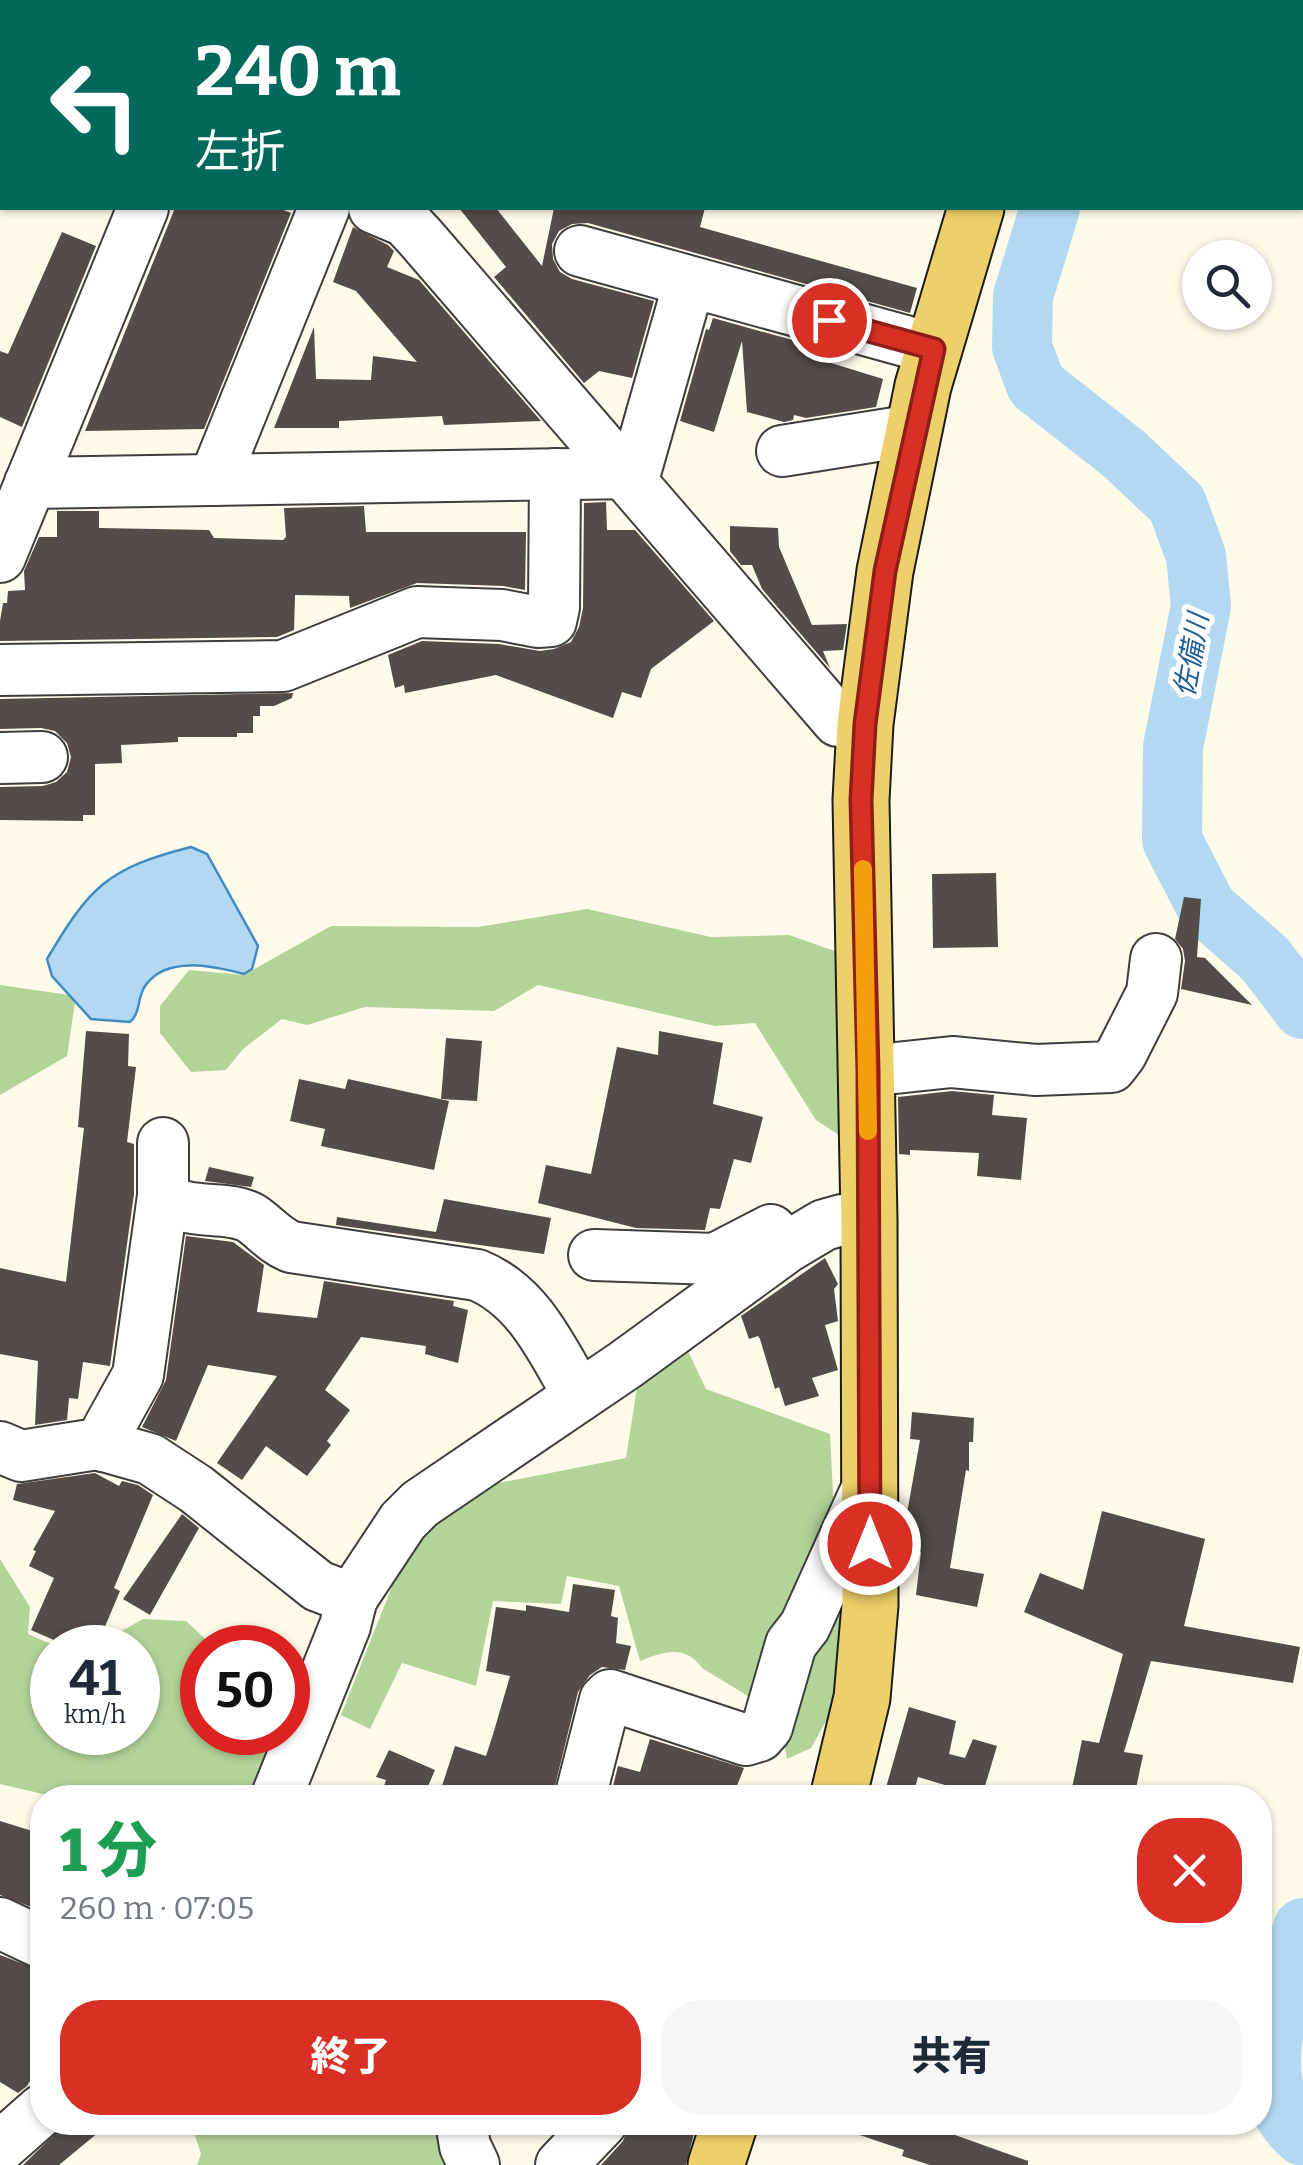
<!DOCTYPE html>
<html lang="ja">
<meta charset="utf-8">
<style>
body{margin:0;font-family:Bitter,"Noto Sans JP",serif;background:#f6f6f7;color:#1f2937;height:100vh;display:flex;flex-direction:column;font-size:38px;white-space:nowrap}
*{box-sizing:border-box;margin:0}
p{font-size:32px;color:#747a83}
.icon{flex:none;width:55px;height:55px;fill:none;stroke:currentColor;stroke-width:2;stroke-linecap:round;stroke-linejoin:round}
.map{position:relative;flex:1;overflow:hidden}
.panel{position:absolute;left:30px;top:1785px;width:1242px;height:350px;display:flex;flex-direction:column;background:#fff;border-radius:40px;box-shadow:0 2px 8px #0004}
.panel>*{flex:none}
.hud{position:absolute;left:0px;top:0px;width:1305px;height:210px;box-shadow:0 2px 8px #0004;background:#00695c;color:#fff;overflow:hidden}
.controls{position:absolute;left:1182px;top:240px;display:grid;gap:20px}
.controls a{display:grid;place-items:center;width:90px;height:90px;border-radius:50%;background:#fff;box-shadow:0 2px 8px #0004;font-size:50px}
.speed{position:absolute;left:30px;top:1625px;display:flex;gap:20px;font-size:50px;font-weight:700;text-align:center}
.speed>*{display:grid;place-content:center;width:130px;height:130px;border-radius:50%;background:#fff;box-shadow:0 2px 8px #0004;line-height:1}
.speed small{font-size:25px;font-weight:400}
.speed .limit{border:15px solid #d22;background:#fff;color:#111}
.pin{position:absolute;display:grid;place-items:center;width:85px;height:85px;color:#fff;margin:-42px;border:5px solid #fff;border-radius:50%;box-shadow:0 2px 10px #0007}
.me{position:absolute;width:110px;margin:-55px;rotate:0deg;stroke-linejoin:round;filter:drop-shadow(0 0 8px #0008)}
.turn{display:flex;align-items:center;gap:35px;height:210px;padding:0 30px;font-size:45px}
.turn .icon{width:130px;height:130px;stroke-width:2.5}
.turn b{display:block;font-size:70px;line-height:85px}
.round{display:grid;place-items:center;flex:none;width:105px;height:105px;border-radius:40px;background:#f6f6f7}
.overview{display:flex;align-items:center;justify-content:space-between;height:170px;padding:0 30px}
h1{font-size:60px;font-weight:800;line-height:75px;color:#1e9e55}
.cta{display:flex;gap:20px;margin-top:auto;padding:20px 30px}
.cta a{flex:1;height:115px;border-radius:40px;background:#d93025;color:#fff;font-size:40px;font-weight:800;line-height:115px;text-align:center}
.cta a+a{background:#f6f6f7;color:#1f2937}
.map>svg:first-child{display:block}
.forest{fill:#b2d498}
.water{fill:#b3d8f1;stroke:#408cc2;stroke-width:2.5}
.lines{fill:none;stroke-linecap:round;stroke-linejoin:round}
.river{stroke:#b3d8f1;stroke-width:60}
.building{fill:#534c48}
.minor-casing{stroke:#3e3e3e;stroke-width:54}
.major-casing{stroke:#1c1c1c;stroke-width:59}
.minor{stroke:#fff;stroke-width:50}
.major{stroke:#eed06a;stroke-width:55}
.route-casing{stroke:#8d1f18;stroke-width:25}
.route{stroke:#d93025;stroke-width:18}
.slow{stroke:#f59e0b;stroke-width:18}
.labels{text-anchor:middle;stroke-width:10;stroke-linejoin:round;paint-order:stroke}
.water-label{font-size:28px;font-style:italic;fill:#1f5d92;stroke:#fff}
</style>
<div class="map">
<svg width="1303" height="2165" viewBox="0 0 1303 2165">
<rect width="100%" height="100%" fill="#fdfaea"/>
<g class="forest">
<polygon points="587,909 711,937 789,935 843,954 842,1137 816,1120 755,1023 715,1026 538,985 494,1011 365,1007 307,1025 282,1019 243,1049 226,1070 191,1072 160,1033 160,1006 189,970 244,975 331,926 478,927"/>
<polygon points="0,985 76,996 67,1056 0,1095"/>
<path d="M688,1351L706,1389L830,1434L843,1691L811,1748L787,1759L779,1715L702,1668C685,1644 664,1652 640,1661L619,1586L567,1576L561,1604L493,1601L476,1686L402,1663L370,1729L341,1715L397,1574L438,1514L489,1485L626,1458L639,1375Z"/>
<polygon points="0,1559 30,1607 28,1634 58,1647 52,1648 52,1732 138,1732 138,1648 75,1647 105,1640 143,1619 186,1621 214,1647 202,1648 202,1732 284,1733 254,1797 60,1798 0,1784"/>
<polygon points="191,2123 416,2123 455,2144 465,2165 197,2165 201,2154"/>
</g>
<path class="water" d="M191,847L207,854L258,946L252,969L244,974C213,966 166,955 145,986C137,998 141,1012 130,1022L91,1019L52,976L47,959C90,886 108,868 191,847Z"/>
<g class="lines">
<g class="river">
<polyline points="1122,2 1123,0"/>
<polyline points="1050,208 1023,296 1022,347 1036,385 1124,454 1177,504 1196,556 1201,606 1173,747 1172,840 1207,908 1265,959 1303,1009"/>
<path d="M1303,1928C1285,1993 1241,2083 1303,2136"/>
</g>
</g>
<g class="building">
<polygon points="175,208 278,208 291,213 204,429 85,431 77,451"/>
<polygon points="459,208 496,208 542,266 554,208 705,208 700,227 917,288 910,313 588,223 572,224 559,231 552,244 553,259 560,272 572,279 654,301 632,378 599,371 584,383 494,277 506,267"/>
<polygon points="353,227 388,245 394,251 387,267 419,280 541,421 444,425 442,416 339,421 339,428 274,428 314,327 316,379 371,380 373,356 417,362 356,291 333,282"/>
<polygon points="62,232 96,246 22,427 0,417 0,351 8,354"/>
<polygon points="713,318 832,351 828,362 883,379 876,407 806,418 794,415 793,420 784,422 747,412 742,341 714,432 680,421 706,329 709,330"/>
<polygon points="606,502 607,530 635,530 714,621 651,669 641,698 622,692 613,718 496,675 405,693 404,685 395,688 388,655 422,641 499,644 540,651 554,649 571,642 579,627 583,608 584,503"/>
<polygon points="364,506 366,532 526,532 525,590 503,586 417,583 350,608 349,596 295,595 294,630 277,637 0,641 0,621 3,603 7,603 8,591 25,590 24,571 39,537 57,537 57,511 99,511 99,528 209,530 214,538 283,540 286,537 284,508"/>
<polygon points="730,526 778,528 779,547 812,625 847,624 843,650 823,651 830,668 762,589 752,565 741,565 730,551"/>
<polygon points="293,693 292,698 274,706 260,706 260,716 253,716 253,733 237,733 237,737 178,737 178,742 121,745 122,763 95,764 95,815 83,815 83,821 0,820 0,787 43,786 56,782 67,772 71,757 67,743 55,731 41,728 0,729 0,699"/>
<polygon points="996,873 998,947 933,948 932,874"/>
<polygon points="1184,897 1201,899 1197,957 1205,958 1252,1005 1181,989 1185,961 1183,949 1175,939"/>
<polygon points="86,1031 129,1034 128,1066 136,1067 127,1142 134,1144 134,1194 110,1366 83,1362 78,1399 69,1398 67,1420 35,1425 38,1361 0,1354 0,1268 66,1282 84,1128 78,1127"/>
<polygon points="659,1031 723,1043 713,1104 763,1117 751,1163 734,1159 720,1209 710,1208 705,1230 636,1228 538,1203 546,1165 591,1174 617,1047 658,1055"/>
<polygon points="446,1038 482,1041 477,1101 441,1099"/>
<polygon points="299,1079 345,1089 348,1079 449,1101 434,1170 321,1146 325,1129 290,1121"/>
<polygon points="952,1091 994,1095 992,1115 1027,1118 1021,1180 977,1176 979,1153 910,1150 910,1155 899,1154 898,1097"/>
<polygon points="209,1167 254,1177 251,1187 205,1181"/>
<polygon points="444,1199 551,1218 544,1254 336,1225 337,1217 436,1232"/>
<polygon points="186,1236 233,1242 264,1265 257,1312 317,1318 324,1281 454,1301 453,1306 468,1310 458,1363 425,1354 426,1346 361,1337 325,1390 350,1410 327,1441 331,1445 307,1476 266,1446 242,1480 217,1463 277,1376 208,1365 176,1441 142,1427 166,1380"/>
<polygon points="825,1258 838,1284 834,1289 838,1321 825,1325 838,1370 812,1378 819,1396 785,1406 779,1387 775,1389 760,1339 758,1336 749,1339 741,1316"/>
<polygon points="912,1412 974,1418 973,1442 969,1442 969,1471 966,1470 950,1568 984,1574 977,1607 916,1595 921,1552 908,1549 909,1543 906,1543 910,1520 906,1519 920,1440 910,1439"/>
<polygon points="95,1473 119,1486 122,1481 138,1485 153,1495 114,1588 120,1591 101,1636 63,1644 31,1630 54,1578 29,1566 36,1551 33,1550 55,1511 13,1500 17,1484"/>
<polygon points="1102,1511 1205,1539 1184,1626 1300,1647 1293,1683 1151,1661 1124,1752 1143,1755 1134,1798 1070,1798 1082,1740 1099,1743 1123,1654 1024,1612 1040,1573 1083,1590"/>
<polygon points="182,1514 199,1528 150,1615 123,1599"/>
<polygon points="573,1584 615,1590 611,1616 618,1618 616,1643 631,1646 625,1670 602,1667 590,1675 578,1692 552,1798 470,1798 441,1789 455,1746 486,1756 494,1731 510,1676 486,1671 496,1607 526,1611 526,1605 569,1612"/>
<polygon points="909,1707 956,1721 949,1754 965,1758 973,1739 997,1746 982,1796 918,1777 912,1798 883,1798"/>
<polygon points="650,1739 744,1768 732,1798 610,1798 618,1766 640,1772"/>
<polygon points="389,1750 435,1770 423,1798 380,1798 386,1780 376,1777"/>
<polygon points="0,1821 42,1834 42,1911 0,1895"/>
<polygon points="0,1955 42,1971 42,2060 27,2086 18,2093 0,2082"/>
<polygon points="67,2122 111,2122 59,2165 23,2165"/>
<polygon points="630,2122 697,2122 686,2165 601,2165 623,2141"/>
<polygon points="837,2122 960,2122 955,2135 1028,2161 1028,2165 930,2165 902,2156 904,2150 836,2127"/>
</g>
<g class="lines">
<defs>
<g id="minor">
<polyline points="0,110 2,111"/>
<polyline points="374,208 405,221 420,237 838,721 865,724"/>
<polyline points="580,251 934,349"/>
<polyline points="782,451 914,430"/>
<polyline points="214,480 324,208"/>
<polyline points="30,483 635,473 689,283"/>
<polyline points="0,557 143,208"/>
<polyline points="0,670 283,666 417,612 502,615 538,622 551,621 554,607 555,474"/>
<polyline points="0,758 42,757"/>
<polyline points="867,1071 952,1062 1036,1070 1111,1067 1121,1054 1152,993 1156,959"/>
<path d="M163,1196C186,1217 226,1204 251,1218C266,1228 274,1240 291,1247L477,1275C529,1296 552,1350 579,1396"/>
<polyline points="594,1255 715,1259 771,1230"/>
<polyline points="103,1446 108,1429 138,1375 163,1196 163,1143"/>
<polyline points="0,1447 21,1456 97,1444 150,1459 196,1489 318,1586 352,1599"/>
<polyline points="276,1798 345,1626 352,1598 403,1521 420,1504 625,1365 787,1247 824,1225 842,1220 869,1219"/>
<polyline points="580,1798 605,1700 610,1695 746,1740 759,1736 767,1727 791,1644 805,1626 868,1486"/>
<polyline points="0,1923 42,1943"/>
<polyline points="461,2122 465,2146 474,2165"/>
<polyline points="0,2147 42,2110"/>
<polyline points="561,2165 602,2122"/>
</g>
<g id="major">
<polyline points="1053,2 1055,0"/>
<polyline points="838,1798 862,1698 870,1605 869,1219 861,800 865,724 885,571 923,386 976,208"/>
<polyline points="716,2165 730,2122"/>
</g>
</defs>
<use href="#minor" class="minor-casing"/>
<use href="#major" class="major-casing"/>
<use href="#minor" class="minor"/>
<use href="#major" class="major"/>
</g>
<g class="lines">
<defs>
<polyline id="route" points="829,320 934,349 885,571 865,724 861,800 868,1071 870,1544"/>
</defs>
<use href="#route" class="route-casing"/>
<use href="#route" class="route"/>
<polyline class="slow" points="863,869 868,1131"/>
</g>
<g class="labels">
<g class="water-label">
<text transform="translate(1191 655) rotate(-80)" y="10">佐備川</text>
</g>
</g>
</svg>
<div class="controls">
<a><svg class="icon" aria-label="search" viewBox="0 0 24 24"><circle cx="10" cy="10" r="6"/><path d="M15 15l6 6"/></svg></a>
</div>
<div class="speed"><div>41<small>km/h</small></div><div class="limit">50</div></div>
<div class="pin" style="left:829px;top:320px;background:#d93025"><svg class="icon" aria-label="arrive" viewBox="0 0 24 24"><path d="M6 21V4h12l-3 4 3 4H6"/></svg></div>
<svg class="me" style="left:870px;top:1544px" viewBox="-20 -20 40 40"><circle r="17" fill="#d93025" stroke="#fff" stroke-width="3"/><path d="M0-11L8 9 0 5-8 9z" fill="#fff"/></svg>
<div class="hud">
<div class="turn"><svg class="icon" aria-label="left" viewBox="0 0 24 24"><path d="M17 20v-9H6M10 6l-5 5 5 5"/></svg><div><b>240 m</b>左折</div></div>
</div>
<section class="panel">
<div class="overview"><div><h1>1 分</h1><p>260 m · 07:05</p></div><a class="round" style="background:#d93025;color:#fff"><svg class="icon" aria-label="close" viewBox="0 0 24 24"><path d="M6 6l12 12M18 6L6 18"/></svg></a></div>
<div class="cta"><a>終了</a><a>共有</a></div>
</section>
</div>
